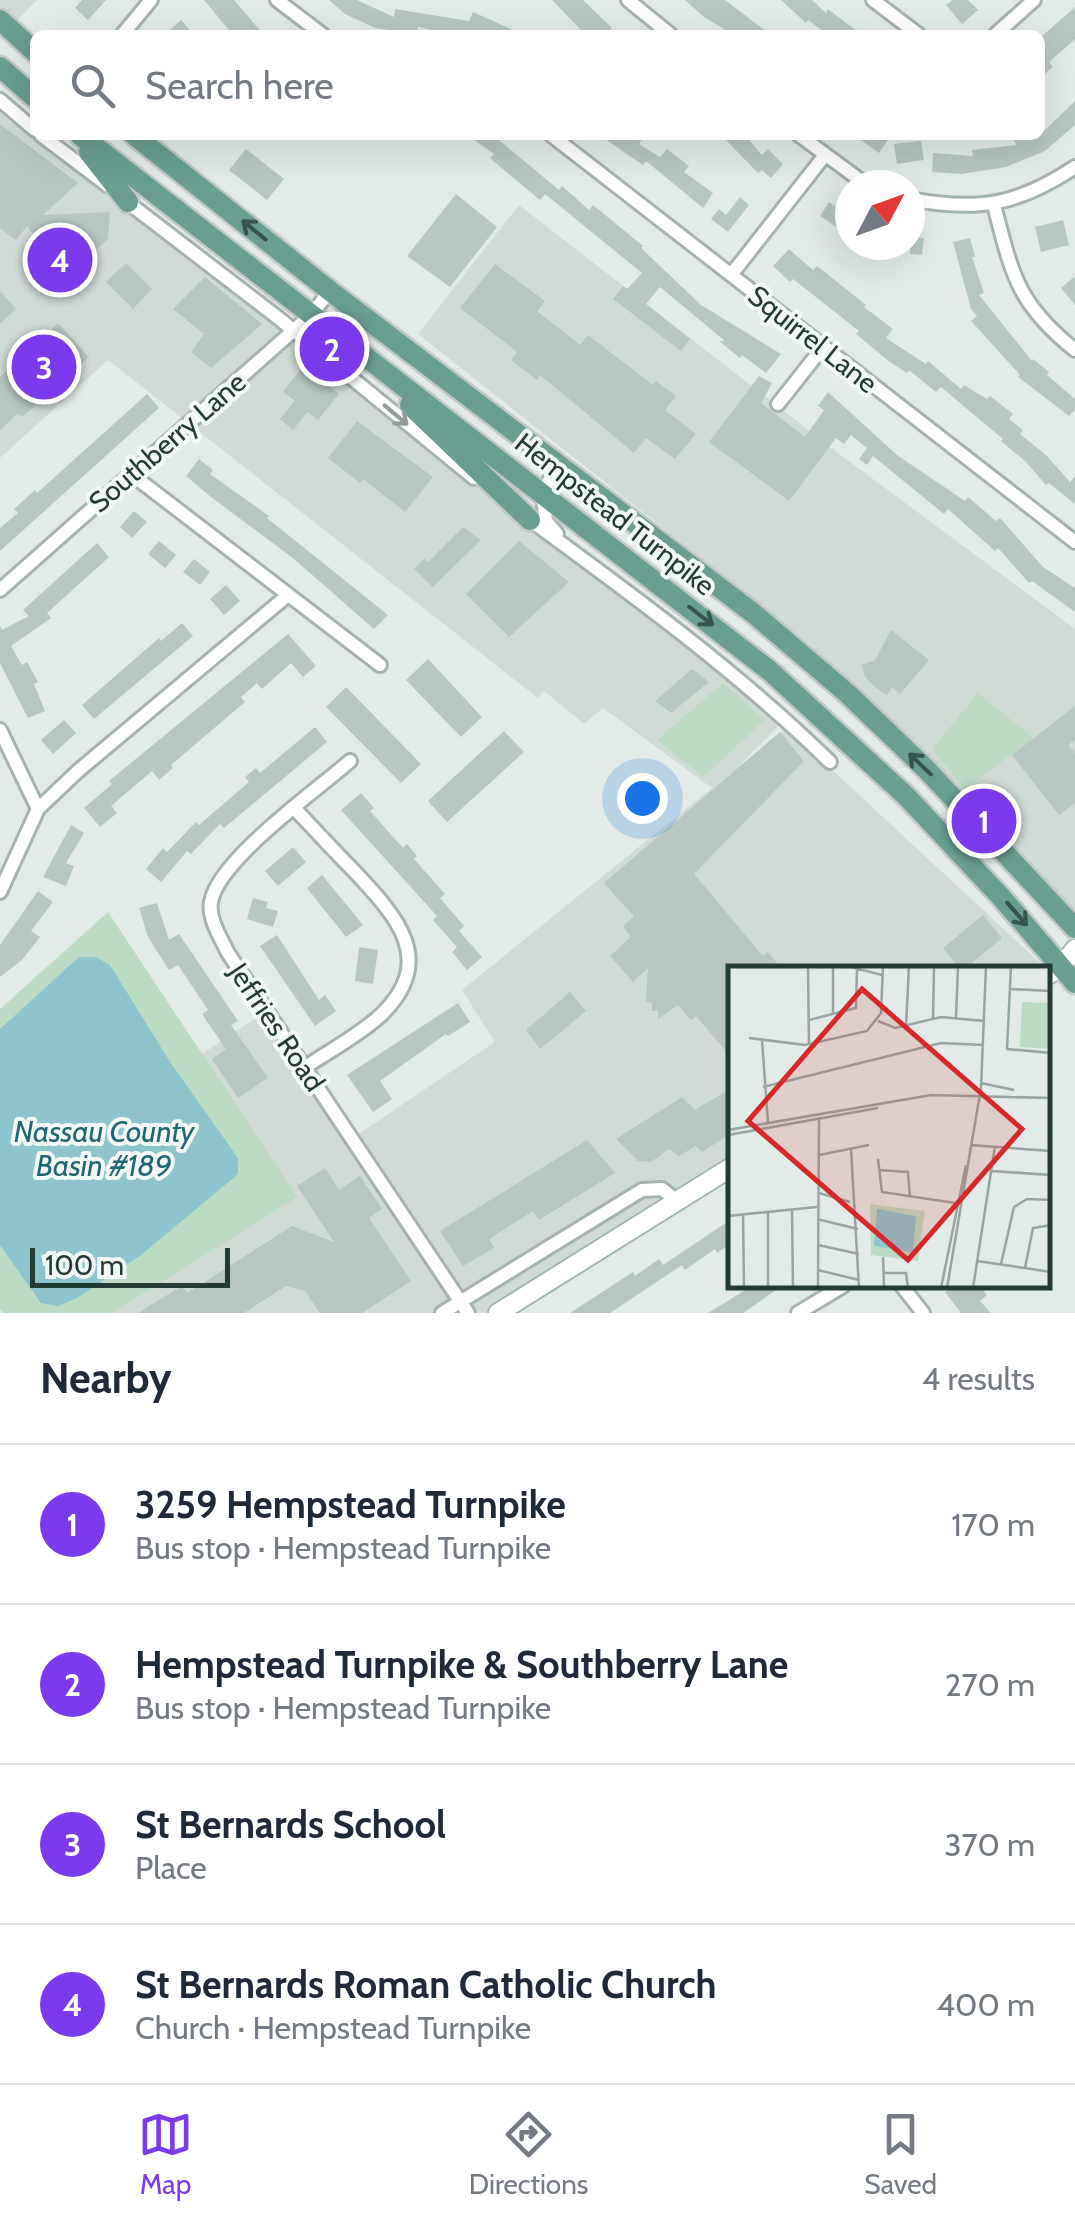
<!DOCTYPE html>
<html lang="en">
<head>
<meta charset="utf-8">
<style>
	:root { --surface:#fff; --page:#f6f6f7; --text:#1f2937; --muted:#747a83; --line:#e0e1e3; --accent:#7c3aed }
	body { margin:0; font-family:Cabin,sans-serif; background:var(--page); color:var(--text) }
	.compass { position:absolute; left:835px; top:170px; width:90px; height:90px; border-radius:50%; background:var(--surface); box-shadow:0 10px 40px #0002; rotate:49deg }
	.scale { position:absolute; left:30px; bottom:25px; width:200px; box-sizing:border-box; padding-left:10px; border:5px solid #233b35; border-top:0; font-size:28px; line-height:35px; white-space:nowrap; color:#233b35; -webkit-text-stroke:8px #f2f8f5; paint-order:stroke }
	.you { position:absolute; left:642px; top:798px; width:35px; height:35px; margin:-25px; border:8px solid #fff; border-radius:50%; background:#1a73e8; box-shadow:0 0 0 15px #1a73e833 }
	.badge { display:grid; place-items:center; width:65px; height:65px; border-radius:50%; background:var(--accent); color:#fff; font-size:32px; font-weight:700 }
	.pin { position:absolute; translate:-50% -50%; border:5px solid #fff; box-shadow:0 2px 10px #0006 }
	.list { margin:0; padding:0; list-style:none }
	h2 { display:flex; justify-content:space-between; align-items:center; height:130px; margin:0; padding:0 40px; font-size:42px }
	h2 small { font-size:32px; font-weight:400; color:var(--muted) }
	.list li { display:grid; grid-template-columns:65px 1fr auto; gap:30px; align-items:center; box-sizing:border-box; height:160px; padding:0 40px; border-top:2px solid var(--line) }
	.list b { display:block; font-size:38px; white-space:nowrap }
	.list p { margin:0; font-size:32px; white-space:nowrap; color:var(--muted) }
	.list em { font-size:32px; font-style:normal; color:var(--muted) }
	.icon { flex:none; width:55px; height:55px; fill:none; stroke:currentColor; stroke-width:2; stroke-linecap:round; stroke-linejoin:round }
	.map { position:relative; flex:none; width:1075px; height:1313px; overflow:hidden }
	.search { position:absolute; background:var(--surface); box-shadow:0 10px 40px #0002; left:30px; right:30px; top:30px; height:110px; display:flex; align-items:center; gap:25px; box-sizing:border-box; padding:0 35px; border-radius:15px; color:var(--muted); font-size:38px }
	.sheet { height:770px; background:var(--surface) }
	nav { display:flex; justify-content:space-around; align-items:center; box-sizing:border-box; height:140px; border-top:2px solid var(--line); background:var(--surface); font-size:28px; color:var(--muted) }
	nav a { display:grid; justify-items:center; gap:5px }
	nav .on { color:var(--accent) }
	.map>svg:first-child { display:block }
</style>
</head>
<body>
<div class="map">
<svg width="1075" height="1313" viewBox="0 0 1075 1313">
	<rect width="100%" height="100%" fill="#e2ebe7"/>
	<!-- built -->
	<path fill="#d0dbd6" d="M0,0h37l-22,22 -15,-15z
		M0,101l781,622 -44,45 50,-40 253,235 -7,5h-303v192l-241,153h-376l183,-116 -94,-143 67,-45 85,128 141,-95 -33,-52 250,-202 -109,-80 -19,16 -40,-33 -6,7 -430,-338 -108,98z
		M519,205l319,248 237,176v284l-264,-268 -393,-311z"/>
	<!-- green -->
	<path fill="#bcdbc4" d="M723,683l42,37 -62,57 -46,-37z
		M978,693l56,45 -70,51 -32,-40z
		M108,912l189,285 -184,116h-110l-3,-4v-300z"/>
	<!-- water -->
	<path fill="#8dc4cd" d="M79,957h17l14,8 60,97 68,96v16l-97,81 -64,43 -19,8 -17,-3 -41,-58v-216z"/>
	<!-- building -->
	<path fill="#b7c6c0" d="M82,0h24l-18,20 -13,-12z
		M204,0h30l30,35h-31z
		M329,0h28l37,17 1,-8 74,12 4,-9 51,23h-71l-35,-8 -1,7 -42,-6 -30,-14z
		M552,0h31l29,28 -7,7h-13l-5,-5 -3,3z
		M685,0h40l46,35h-37l-30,-18z
		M781,0h31l14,13 2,-4 34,26h-34l-20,-15 -2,3z
		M953,0h15l10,10 -16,14 -16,-19z
		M1075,7v32l-26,23 4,5 -13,11v-40z
		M181,20l13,15h-30z
		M1075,101v24l-30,26 -39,16 -45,7 -29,-2 1,-19 40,3 -1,-6 44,-5 -4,-10h11l2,4 15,-4z
		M0,124l78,59 -35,32 67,-3 -2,27 -48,42 -25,-1 2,-41 -10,-13 -11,14 -16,-12z
		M467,135h26l66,55 3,-4 27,24 4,-5 50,41 -2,2 60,57 80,49 -15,19 -24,-18 -2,3 -21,-17h6l-65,-54 -14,17 44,35 -9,12 -68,-52 10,-13 4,3 15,-16 -97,-79 -5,6 -29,-24 -21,-18 4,-4z
		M599,135h46l-6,9 21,13 7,-8 22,17 -5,6 29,21 -10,15 -57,-47 -3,4z
		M721,135h24l17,20 6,-6 15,15 -12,14 -9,-8 -4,3z
		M854,135h27l7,5 -9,13z
		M921,141l3,19 -27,4 -3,-20z
		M246,149l38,30 -17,21 -38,-30z
		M456,194l41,33 -47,60 -43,-31z
		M740,197l9,8 -21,27 -17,-13 8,-10 7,6z
		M829,202l18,12 -9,14 -18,-12z
		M1063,220l6,25 -28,7 -6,-25z
		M910,236l14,2 -2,17 -12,-1z
		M970,238l5,19h-3l12,36 -5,2 53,66 1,-2 16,13 -2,3 28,24v10l-6,7 -51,-39 2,-2 -49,-54 6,-5 -6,-7 -18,-67z
		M789,249l24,21 4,-4 49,39 -2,2 29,22 -7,9 40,26 2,-3 33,28 3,-4 23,14 3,-3 23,18 -4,5 14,11 -3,4 26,21 24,27 5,-6v28l-26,-21 -3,2 -21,-24 -24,-20 2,-2 -62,-52 -5,5 -27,-22 -2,3 -17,-11 -34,-28 3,-3 -66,-52 -3,3 -17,-16z
		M126,263l26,26 -19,20 -27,-27z
		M495,264l50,37 -8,10 43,34 8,-10 65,50 3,-4 20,15 -11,14 31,24 -21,25 -29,-21 -12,15 -94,-78 -3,5 -26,-20 6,-8 -57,-44z
		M1075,276v29l-14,-17z
		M205,277l57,47 -51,44 -20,-16 13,-18 -31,-25z
		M0,291l16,18 -16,15z
		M58,323l31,34 -67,60 -5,-3 -17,16v-53z
		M303,366l36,28 -21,26 -11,-8 -14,18 -13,-11 15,-18 -12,-9z
		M759,376l13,7 -11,20 44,34 19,-27 -6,-4 10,-14 69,63 68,46 3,-4 28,24 4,-3 43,49 32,21v24l-43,-31 -3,2 -31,-35 -3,3 -47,-42 -4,5 -71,-58 -6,9 -8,-6 8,-11 -16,-13 -7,9 -8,-6 -47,63 -80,-59z
		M147,394l12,14 -159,143v-23l18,-15 -4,-4 21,-19 2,3z
		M357,421l76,56 -28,35 -42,-33 -3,4 -32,-25z
		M199,459l14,11 -3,4 59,42 -2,2 121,97 -14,14 -80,-70 -83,-62 -25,-21z
		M134,511l13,11 -15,16 -12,-11z
		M463,527l18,13 -48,47 -19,-18 10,-10 4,3z
		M159,541l17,14 -11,13 -17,-14z
		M519,541l50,41 -60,55 -43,-43z
		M97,543l12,14 -62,56 4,5 -40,28 11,19 5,-3 11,20 -4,2 11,27 -17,7 -28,-55v-37l2,4 27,-14 -6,-6z
		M194,559l16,13 -10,13 -17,-13z
		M226,585l14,16 -16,14 -14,-16z
		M182,623l11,13 -99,83 -12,-14 77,-67 2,3z
		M891,630l38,30 -29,34 -8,-7 -5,8 -11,-7 -11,-11 -3,-12 13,-5z
		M288,634l28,32 -13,11 -12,-14 -29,26 -5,-6 -16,14 4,5 -74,63 2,3 -14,12 -7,-9 -41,35 6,7 -17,14 -16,-19 28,-24 -3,-3z
		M428,659l54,58 -21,20 -55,-57z
		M692,669l17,13 -38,31 -16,-12z
		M346,687l75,77 -20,19 -75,-76z
		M1075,706v34l-7,5 7,8v50l-16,12 -47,-60z
		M64,720l12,13 -23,21 -12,-14z
		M315,727l12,15 -103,86 -4,-4 -29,30 -4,-3 -26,31 -15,-13 17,-21 4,4 29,-30 3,3 50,-43 -4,-5 11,-9 4,5z
		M504,731l20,21 -77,70 -19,-21z
		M780,732l24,29 -110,113 69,82 5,-4 13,16h-51v88l-34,-40 -5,4 -13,-15 -20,14v-8h-6v-8l-6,-1 2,-34 -15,14 -23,-26 21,-19 -8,-11 11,-10 -30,-33z
		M361,793l13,15 -4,3 33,37 4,-4 10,12 -3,3 31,35 -5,4 24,28 -5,5 23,26 -15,13 -15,-18 5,-5 -24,-27 4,-4 -96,-106z
		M71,825l13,8 -18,30 8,3 -8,20 -23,-9z
		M293,847l13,15 -28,24 -13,-15z
		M322,875l41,50 -17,12 -39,-49z
		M38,891l15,11 -22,29 9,6 -18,23 -22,17v-32z
		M253,898l15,4 -2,6 12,3 -5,16 -26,-8z
		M157,903l12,37 10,-6 59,87 -7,4 37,53 -30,20 -26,-39 14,-10 -24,-35 6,-4 -30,-45 -9,5 -21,-33 -9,-29z
		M983,915l19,23 -36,30h-7l-16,-20z
		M277,935l42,65 6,-5 11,16 -21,15 -55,-80z
		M359,947l19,3 -5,34 -18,-3z
		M570,992l16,19 -46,38 -14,-19z
		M458,1003l12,19 -22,14 -2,-2 -66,47 12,18 -19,13 -26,-37z
		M725,1092l5,6v36l-28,18 -6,-6 -17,10 -10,-7 -18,13 -13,-1 -22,-22 66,-42 13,13z
		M587,1140l28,33 -76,47 -6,-9 -44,28 5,9 -31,18 -23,-35z
		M325,1168l14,22 21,-14 22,33 -13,9 42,63 -49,32h-42l-15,-22 -19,-5 -42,27h-106l44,-27 5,7 105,-67 42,16 -37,-56z
		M730,1220v24l-13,9 -2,-4 -30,21 -3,-5 -72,48h-40l63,-41 2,4 24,-17 4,6z
		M752,1286h30l-39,27h-35z
		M953,1286h26l8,9 -7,6 11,12h-30l-16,-21z"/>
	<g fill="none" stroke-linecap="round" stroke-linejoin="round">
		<!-- street casing -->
		<g stroke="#a5b3ae" stroke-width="18">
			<path id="street" d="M277,0l46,35
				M628,0l43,35
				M873,0l46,35
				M122,35l29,-35
				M995,35l39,-35
				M0,100l35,30
				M41,135l66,50
				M551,135l524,407
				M799,135l61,45 12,5
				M122,198l155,119 197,161
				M910,199c68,13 108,6 165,-32
				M994,205c18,69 23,99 81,145
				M731,275l94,-120
				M778,404l45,-57
				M131,474l249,191
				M526,517c105,77 211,154 304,245
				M557,534l-11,-13 -4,-30 19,-27
				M0,590l311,-275 19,-24
				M0,730l38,79
				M350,761c-34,30 -132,99 -139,141 -3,17 10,36 17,51l240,360
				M295,809c20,21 39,42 59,62 42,45 84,89 27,144 -23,21 -52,36 -77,53
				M0,892l38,-83 40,-38 210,-176
				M902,1286l21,27
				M442,1313l200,-123 20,-1 15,12
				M798,1313l45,-27"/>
		</g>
		<!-- secondary casing -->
		<g stroke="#a1b6af" stroke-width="22">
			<path id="secondary" d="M1048,975l13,-9 14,-17
				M498,1313l232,-145"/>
		</g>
		<!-- primary casing -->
		<g stroke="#c1c8c6" stroke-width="25">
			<path id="primary" d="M0,20l35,32
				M0,67l35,31
				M80,135l690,536 136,125 95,101 74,86
				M134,135l196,156 423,322 95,81 78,75 149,159
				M89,152l39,50
				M410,405l120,115"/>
		</g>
		<!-- street -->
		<use href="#street" stroke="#fff" stroke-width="12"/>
		<!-- secondary -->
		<use href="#secondary" stroke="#fff" stroke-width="18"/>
		<!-- primary -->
		<use href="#primary" stroke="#699e90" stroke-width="20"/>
	</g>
	<!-- one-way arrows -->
	<defs><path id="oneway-shaft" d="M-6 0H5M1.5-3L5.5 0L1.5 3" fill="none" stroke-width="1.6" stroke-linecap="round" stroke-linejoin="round" transform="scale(2.5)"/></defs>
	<g stroke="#34544c">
		<use href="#oneway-shaft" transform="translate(254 230) rotate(-141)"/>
		<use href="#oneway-shaft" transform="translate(701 616) rotate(38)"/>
		<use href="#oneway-shaft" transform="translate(920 764) rotate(-136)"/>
		<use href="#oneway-shaft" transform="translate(1017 914) rotate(49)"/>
	</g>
	<use stroke="#919d9a" href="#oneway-shaft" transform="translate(396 415) rotate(40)"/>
	<g text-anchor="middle" stroke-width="8" stroke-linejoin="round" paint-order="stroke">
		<!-- street labels -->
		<g font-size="28" fill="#233b35" stroke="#f2f8f5">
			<text transform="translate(813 339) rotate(38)" y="10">Squirrel Lane</text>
			<text transform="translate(167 442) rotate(-41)" y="10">Southberry Lane</text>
			<text transform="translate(615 514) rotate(38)" y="10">Hempstead Turnpike</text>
			<text transform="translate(277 1027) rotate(56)" y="10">Jeffries Road</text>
		</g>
		<!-- water labels -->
		<g font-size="30" font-style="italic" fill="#216674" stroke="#f2f8f5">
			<text x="104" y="1142">Nassau County<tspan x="104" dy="34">Basin #189</tspan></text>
		</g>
	</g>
	<!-- overview -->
	<g transform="translate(728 966)">
		<rect width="322" height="322" fill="#e2ebe7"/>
		<path d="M294,36l28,1v46l-30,-2zM142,238l55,7 -7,50 -47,-6z" fill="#bcdbc4"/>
		<path d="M149,243l39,7 -3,36 -39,-6z" fill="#8dc4cd"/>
		<path fill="none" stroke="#96a5a0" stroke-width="2.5" d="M80,0l1,79M105,0v49M119,0l35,9M283,0l-4,83 44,4M282,23l41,2M228,52l2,-52M205,53l1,-53M81,54l47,-12 1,-39M150,55l17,7 46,-11 43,4M178,60l3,-60M21,72l56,7 62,-14 14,-18 2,-47M34,74l6,83M253,117l33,7M35,121l178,-44 42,2M0,164l203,-35 120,3M0,169l150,-27M242,179l81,6M123,183l8,139M91,189l50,-10M150,193l4,33 73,11M150,204l30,2 2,25M264,205l59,4M91,227l31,9M64,243l1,79M40,245v77M15,248l1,74M0,250l89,-9M89,253l41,10M90,279l41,9M155,291l1,31M249,295l74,11M273,298l13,-57 13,-8 24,1M297,302l8,-40 18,-3M90,304l41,10M156,307h22l2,15M90,322l1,-171M213,322l25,-123M219,322l34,-200 5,-122M245,322l22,-142"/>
		<path fill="#d62828" fill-opacity="0.15" stroke="#d62828" stroke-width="5" d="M134,23l160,140 -114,131 -160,-139z"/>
		<rect width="322" height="322" fill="none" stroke="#233b35" stroke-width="5"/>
	</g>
</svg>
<svg class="compass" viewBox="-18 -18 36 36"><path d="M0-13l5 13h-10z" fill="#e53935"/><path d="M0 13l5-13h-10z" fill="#747a83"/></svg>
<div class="scale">100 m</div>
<div class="you"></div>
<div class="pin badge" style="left:984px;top:821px">1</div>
<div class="pin badge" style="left:332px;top:349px">2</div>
<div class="pin badge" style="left:44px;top:367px">3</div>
<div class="pin badge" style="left:60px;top:260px">4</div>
<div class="search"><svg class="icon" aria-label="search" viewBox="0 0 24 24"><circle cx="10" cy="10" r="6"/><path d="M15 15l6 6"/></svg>Search here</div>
</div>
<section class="sheet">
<h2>Nearby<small>4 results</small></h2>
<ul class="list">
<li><span class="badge">1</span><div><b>3259 Hempstead Turnpike</b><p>Bus stop · Hempstead Turnpike</p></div><em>170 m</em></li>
<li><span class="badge">2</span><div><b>Hempstead Turnpike &amp; Southberry Lane</b><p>Bus stop · Hempstead Turnpike</p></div><em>270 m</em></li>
<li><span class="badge">3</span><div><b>St Bernards School</b><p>Place</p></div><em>370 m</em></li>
<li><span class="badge">4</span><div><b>St Bernards Roman Catholic Church</b><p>Church · Hempstead Turnpike</p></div><em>400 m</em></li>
</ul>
</section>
<nav>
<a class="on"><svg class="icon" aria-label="map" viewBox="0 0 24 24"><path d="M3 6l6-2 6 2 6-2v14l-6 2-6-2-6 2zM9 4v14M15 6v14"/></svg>Map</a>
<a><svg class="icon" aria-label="directions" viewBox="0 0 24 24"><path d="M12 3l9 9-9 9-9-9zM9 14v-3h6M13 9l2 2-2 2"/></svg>Directions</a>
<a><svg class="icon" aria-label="saved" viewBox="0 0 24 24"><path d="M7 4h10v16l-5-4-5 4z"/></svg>Saved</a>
</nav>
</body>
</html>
